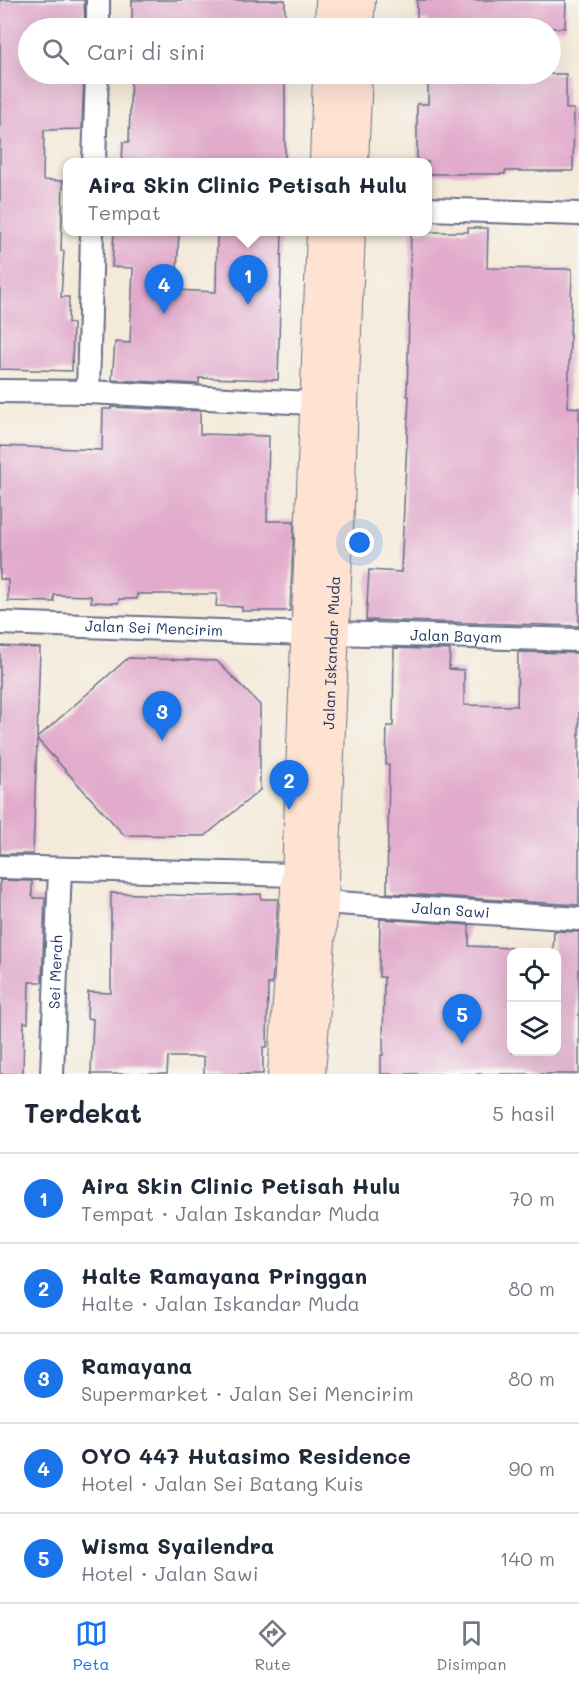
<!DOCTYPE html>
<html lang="id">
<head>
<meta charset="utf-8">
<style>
	:root { --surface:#fff; --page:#f6f6f7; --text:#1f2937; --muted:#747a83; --line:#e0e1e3; --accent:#1a73e8 }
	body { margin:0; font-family:Mali,sans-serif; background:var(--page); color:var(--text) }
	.controls { position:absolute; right:18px; bottom:18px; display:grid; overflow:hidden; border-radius:12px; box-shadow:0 6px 24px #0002 }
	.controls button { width:54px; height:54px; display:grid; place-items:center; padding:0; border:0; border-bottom:2px solid var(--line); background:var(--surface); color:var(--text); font:30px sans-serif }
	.you { position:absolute; left:360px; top:543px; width:21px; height:21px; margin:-15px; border:4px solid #fff; border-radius:50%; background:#1a73e8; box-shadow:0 0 0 9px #1a73e833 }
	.badge { display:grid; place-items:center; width:39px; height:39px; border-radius:50%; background:var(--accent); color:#fff; font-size:20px; font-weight:700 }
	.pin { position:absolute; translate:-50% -50px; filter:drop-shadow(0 2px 3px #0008) }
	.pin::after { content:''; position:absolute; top:32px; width:21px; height:18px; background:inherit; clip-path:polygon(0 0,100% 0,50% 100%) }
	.popup { position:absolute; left:63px; top:158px; width:369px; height:78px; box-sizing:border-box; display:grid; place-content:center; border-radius:12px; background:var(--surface); filter:drop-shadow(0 2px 4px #0005); font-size:20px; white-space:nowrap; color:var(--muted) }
	.popup b { font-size:22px; color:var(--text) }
	.popup::after { content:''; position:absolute; left:50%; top:100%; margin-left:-12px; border:12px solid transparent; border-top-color:var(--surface) }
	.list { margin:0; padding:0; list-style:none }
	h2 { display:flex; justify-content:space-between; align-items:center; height:78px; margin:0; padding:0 24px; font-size:26px }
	h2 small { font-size:20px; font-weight:400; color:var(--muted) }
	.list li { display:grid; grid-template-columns:39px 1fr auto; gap:18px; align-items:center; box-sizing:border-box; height:90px; padding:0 24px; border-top:2px solid var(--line) }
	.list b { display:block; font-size:22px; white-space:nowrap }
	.list p { margin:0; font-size:20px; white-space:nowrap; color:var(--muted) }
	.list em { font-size:20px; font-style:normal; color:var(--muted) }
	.icon { flex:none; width:33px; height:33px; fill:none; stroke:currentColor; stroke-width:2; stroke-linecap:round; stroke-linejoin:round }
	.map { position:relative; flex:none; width:579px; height:1074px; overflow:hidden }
	.search { position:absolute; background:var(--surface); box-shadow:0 6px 24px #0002; left:18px; right:18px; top:18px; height:66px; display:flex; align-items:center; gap:15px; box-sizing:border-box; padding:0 21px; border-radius:33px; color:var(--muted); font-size:22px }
	.sheet { height:528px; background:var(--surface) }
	nav { display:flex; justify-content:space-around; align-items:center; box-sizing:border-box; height:84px; border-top:2px solid var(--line); background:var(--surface); font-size:16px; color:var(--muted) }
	nav a { display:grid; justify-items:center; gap:3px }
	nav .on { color:var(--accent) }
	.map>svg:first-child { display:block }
</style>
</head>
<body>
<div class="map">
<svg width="579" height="1074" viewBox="0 0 579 1074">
	<rect width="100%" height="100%" fill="#f6f6f2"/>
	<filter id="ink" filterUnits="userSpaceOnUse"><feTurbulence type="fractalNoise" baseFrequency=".0167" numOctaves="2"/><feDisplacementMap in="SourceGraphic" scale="12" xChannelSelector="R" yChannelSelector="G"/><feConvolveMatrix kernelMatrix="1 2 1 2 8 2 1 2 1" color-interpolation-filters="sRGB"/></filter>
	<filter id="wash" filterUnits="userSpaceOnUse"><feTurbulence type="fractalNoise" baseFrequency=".008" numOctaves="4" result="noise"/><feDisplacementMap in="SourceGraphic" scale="24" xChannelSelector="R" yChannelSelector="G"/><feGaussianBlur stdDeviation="1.35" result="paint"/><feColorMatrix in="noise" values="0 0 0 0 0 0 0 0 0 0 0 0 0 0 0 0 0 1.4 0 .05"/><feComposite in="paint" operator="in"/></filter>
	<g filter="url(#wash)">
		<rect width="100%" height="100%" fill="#f4ead9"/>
		<g id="blocks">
			<!-- building -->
			<path fill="#e2abcc" d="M0,0h84l1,28h-57v46h56l-2,55 -38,1 -1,50 20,1 -2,70h3l-3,46h8l-1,26 5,1 -1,47 -72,-2z
				M132,0h153v28h-153z
				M417,0h149l-1,28h-136v-7h-12z
				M131,74h154v88h-163l1,-20h6z
				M428,74h138v35h8l-1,62h-68v3h-77v-12h-11v-58h11z
				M468,228h20l-1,40 85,1 -4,138 11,1v218l-213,-6 3,-50 32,2 8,-176h-2l4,-164h57z
				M114,231h65l-3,59 40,2 1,-61h65l-4,149 -79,-2v6l-87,-4 3,-38 15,1 3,-75 -21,-1z
				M111,407l89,4v23l69,2 -2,85h27l-4,90h-48v-4l-26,-1 1,-12h-80v5h-18l-1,4 -27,-1v-6l-37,-1v7l-46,-1v-21l-8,-1v-133l102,4 1,-41h8z
				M0,646l40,2 -3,90 91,-80 89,3 43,44v85l-55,46 -81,-1 -87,-96 -4,115h-33z
				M394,648l56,2 -1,19 15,1v35l53,1 1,-54 61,1v252l-192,-12 2,-128h-3l1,-39h6z
				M0,880l32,1v15l2,2h11l-3,84h-13l-1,41 -4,-1 -1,52h-23z
				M111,893l91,3 59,-2v5h17l-6,85h-4l-1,63h-4v27h-59v-17h-36l-1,17h-76l2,-55 -6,-1 1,-26 23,1z
				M380,919l89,6v21l43,2v104h44v-100h-3l1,-21 25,1v142h-198v-19h2l1,-78h-5z"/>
		</g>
	</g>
	<g filter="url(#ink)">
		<use href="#blocks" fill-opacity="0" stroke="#677089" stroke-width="1.5"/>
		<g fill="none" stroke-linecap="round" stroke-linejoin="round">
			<!-- street casing -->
			<g stroke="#677089" stroke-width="26">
				<g id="street">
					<path d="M98,28v-28"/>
					<path d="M94,162l3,-88"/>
					<path d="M428,209l151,5"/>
					<path d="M0,391l88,1 243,12"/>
					<path d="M88,392l4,-160"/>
					<path id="s1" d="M0,623l307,11"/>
					<path id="s2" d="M333,633l246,7"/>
					<path d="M0,867l298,8"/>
					<path id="s3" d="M322,902l257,17"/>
					<path id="s4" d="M52,1074l8,-205"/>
				</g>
			</g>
			<!-- secondary casing -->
			<g stroke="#677089" stroke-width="34">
				<g id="secondary">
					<path d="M331,28l1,-28"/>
					<path d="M357,28l2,-28"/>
					<path d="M326,162l3,-88"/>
					<path d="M352,162l4,-88"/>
					<path d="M284,1074l14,-199 25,-643"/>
					<path id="s5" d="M309,1074l13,-172 27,-670"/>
				</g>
			</g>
			<!-- street -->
			<use href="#street" stroke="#fff" stroke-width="22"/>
			<!-- secondary -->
			<use href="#secondary" stroke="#fee3d2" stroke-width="32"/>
		</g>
	</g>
	<g text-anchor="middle" stroke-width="6" stroke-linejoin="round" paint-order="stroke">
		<!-- street labels -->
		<g font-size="15" fill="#1b2f5e" stroke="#f6f6f2">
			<text dy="5" stroke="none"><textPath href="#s1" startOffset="154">Jalan Sei Mencirim</textPath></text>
			<text dy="5" stroke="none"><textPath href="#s2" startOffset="123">Jalan Bayam</textPath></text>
			<text dy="5" stroke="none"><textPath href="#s5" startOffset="422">Jalan Iskandar Muda</textPath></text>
			<text dy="5" stroke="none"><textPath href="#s3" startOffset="129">Jalan Sawi</textPath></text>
			<text dy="5" stroke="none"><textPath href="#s4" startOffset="102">Sei Merah</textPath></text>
		</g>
	</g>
</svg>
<div class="controls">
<button><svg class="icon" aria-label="locate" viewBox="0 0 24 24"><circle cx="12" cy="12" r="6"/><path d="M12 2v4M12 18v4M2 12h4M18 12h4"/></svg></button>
<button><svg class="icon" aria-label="layers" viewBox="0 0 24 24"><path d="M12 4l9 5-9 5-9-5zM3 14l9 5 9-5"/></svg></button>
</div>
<div class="you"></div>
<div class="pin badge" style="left:248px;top:305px">1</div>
<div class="popup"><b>Aira Skin Clinic Petisah Hulu</b>Tempat</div>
<div class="pin badge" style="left:289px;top:810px">2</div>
<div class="pin badge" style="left:162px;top:741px">3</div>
<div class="pin badge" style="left:164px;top:314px">4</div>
<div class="pin badge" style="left:462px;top:1044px">5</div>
<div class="search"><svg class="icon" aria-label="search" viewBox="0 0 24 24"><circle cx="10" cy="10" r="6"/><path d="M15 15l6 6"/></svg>Cari di sini</div>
</div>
<section class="sheet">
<h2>Terdekat<small>5 hasil</small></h2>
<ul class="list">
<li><span class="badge">1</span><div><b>Aira Skin Clinic Petisah Hulu</b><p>Tempat · Jalan Iskandar Muda</p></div><em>70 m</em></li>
<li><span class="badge">2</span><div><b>Halte Ramayana Pringgan</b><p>Halte · Jalan Iskandar Muda</p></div><em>80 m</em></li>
<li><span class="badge">3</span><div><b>Ramayana</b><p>Supermarket · Jalan Sei Mencirim</p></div><em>80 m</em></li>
<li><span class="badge">4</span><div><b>OYO 447 Hutasimo Residence</b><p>Hotel · Jalan Sei Batang Kuis</p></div><em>90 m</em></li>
<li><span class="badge">5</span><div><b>Wisma Syailendra</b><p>Hotel · Jalan Sawi</p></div><em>140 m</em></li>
</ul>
</section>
<nav>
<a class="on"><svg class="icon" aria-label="map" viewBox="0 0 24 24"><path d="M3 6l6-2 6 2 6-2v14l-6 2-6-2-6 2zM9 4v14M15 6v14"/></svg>Peta</a>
<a><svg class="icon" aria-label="directions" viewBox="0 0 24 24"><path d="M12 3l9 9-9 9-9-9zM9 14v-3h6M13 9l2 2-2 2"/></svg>Rute</a>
<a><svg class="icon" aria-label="saved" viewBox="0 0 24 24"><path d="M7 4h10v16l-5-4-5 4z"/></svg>Disimpan</a>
</nav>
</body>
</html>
